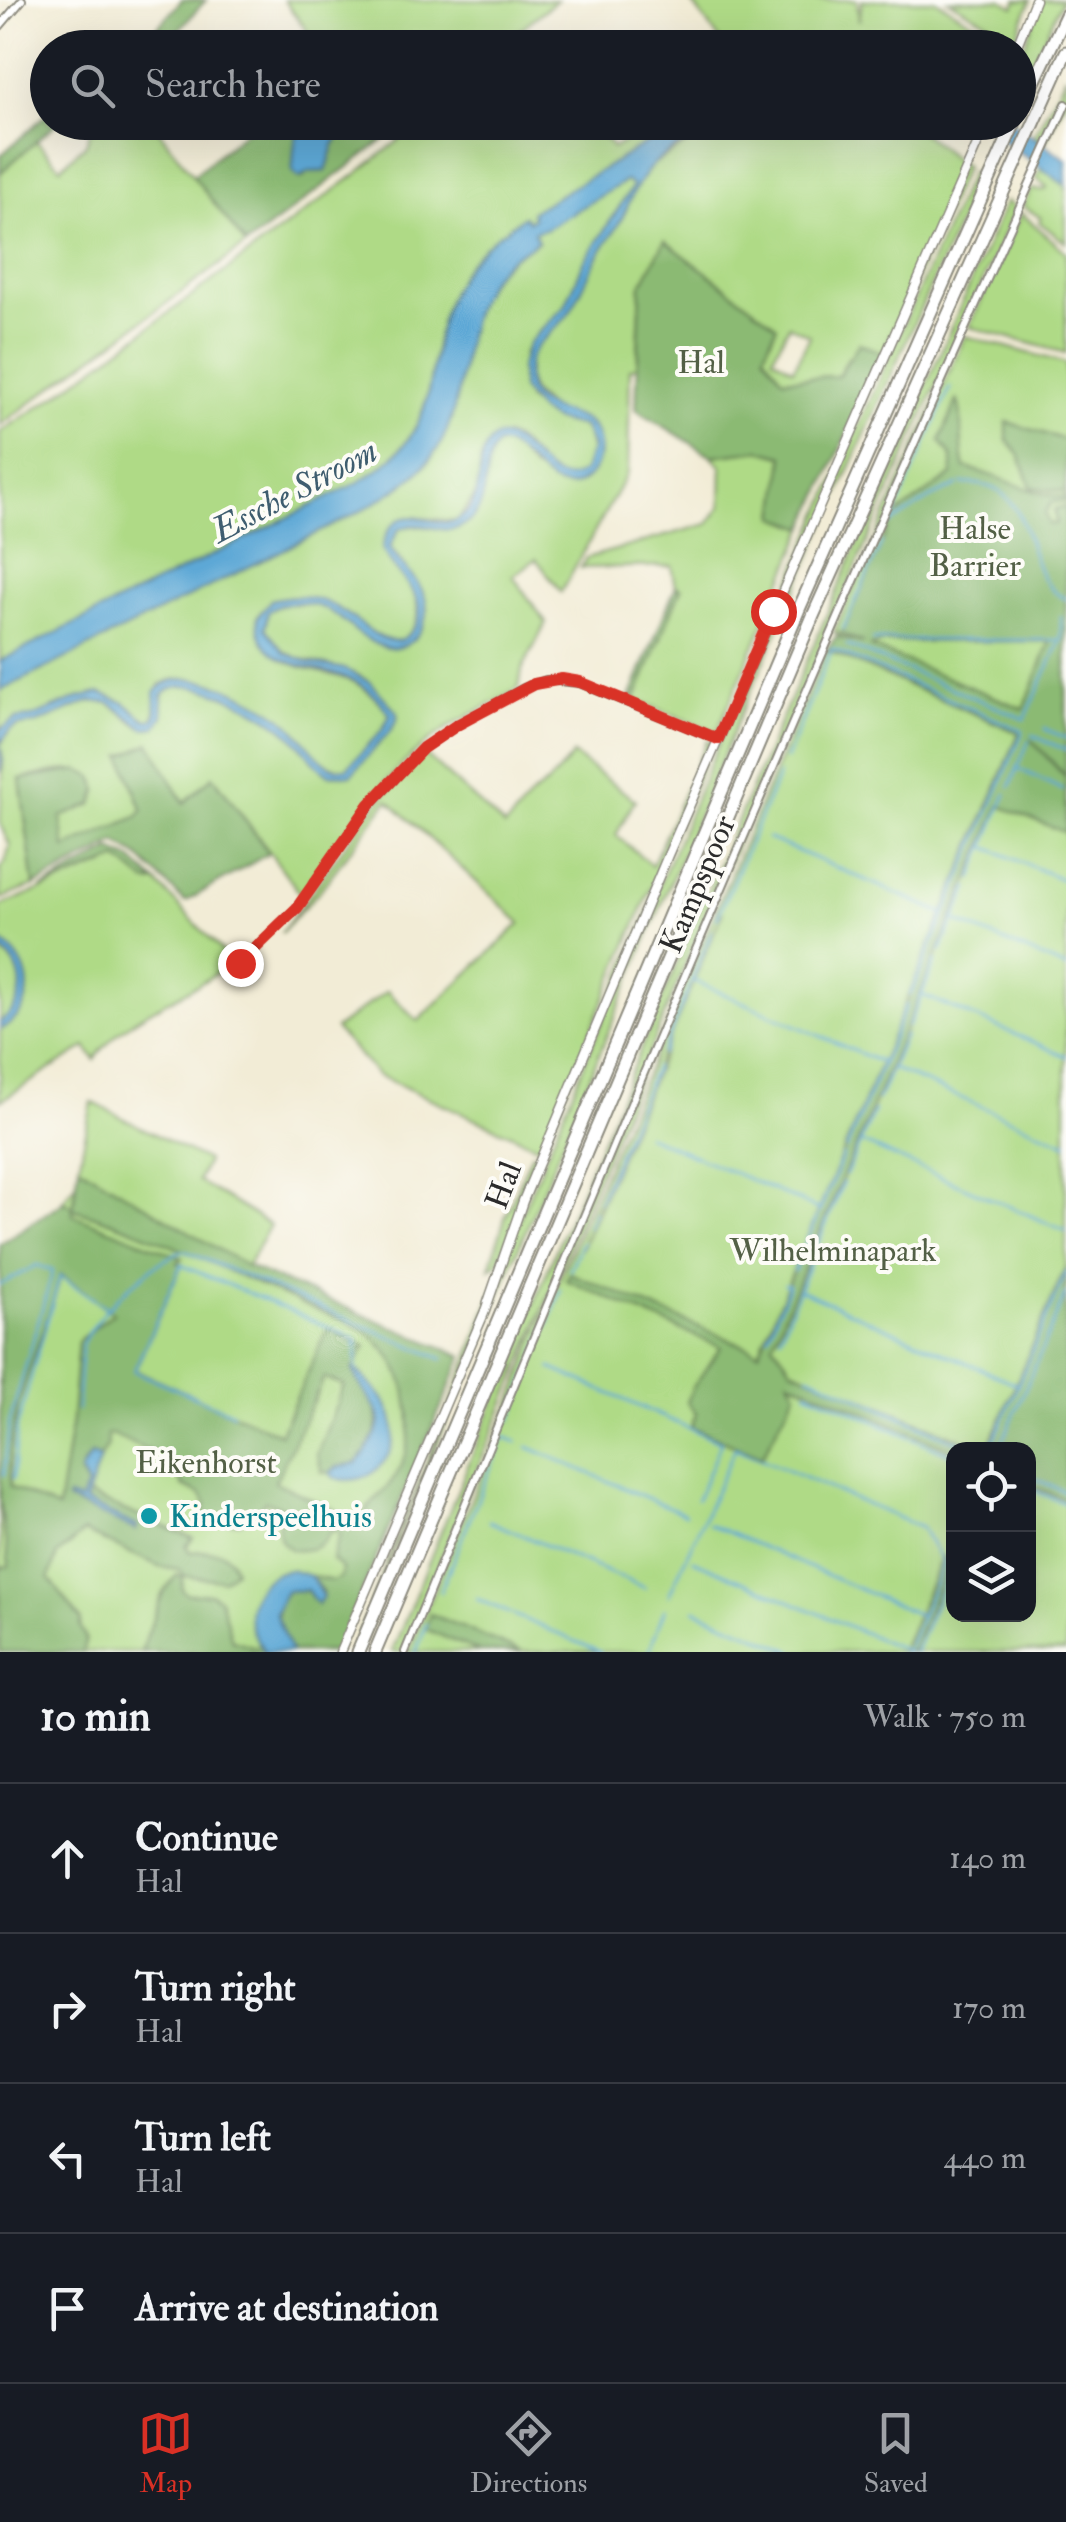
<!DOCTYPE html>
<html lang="en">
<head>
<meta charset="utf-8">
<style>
	:root { --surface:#171b24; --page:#242831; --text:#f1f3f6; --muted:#9ea1a6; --line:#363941; --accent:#d93025 }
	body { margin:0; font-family:"IM FELL Double Pica",serif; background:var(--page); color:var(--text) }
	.controls { position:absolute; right:30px; bottom:30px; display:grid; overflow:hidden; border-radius:20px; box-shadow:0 10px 40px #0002 }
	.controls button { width:90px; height:90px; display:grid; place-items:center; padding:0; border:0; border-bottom:2px solid var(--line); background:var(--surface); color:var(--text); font:50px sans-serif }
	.stop { position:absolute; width:30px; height:30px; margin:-22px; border:8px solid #d93025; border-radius:50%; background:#fff }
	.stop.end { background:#d93025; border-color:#fff; box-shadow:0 2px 10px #0008 }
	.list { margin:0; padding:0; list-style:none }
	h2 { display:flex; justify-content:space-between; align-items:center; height:130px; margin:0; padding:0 40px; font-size:42px }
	h2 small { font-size:32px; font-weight:400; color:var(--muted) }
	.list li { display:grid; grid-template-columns:65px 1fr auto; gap:30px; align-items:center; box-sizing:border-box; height:150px; padding:0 40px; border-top:2px solid var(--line) }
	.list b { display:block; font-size:38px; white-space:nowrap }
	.list p { margin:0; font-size:32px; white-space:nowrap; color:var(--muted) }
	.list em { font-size:32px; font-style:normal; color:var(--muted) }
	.icon { flex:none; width:55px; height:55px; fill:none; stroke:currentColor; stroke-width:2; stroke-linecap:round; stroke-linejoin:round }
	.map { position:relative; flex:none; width:1066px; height:1652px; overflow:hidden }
	.search { position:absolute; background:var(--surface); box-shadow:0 10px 40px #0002; left:30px; right:30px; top:30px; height:110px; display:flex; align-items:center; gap:25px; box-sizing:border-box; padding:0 35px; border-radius:55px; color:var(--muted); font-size:38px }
	.sheet { height:730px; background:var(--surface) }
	nav { display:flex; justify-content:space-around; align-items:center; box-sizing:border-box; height:140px; border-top:2px solid var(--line); background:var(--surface); font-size:28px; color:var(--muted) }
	nav a { display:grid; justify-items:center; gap:5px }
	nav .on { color:var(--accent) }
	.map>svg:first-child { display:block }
</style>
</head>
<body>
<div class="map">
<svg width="1066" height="1652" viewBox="0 0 1066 1652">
	<rect width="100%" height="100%" fill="#fdfcf7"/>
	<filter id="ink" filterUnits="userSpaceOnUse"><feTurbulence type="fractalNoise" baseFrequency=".01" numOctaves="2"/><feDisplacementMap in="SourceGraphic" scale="20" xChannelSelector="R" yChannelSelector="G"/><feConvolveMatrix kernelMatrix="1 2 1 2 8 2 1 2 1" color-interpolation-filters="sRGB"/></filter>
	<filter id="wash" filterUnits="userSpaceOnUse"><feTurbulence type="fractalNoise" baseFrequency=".0048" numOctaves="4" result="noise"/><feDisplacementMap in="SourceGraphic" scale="40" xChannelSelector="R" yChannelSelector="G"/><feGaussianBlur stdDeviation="2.25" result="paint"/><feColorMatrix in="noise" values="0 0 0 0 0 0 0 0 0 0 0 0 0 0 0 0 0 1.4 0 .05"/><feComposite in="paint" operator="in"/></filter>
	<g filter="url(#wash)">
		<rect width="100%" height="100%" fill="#f2ecd6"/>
		<!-- green -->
		<path fill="#afda86" stroke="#6d8258" stroke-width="2.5" fill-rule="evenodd" d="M284,0h273l-59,47h-179z
			M690,0h167l2,21 3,-21h74l77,46 -106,1 -49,-14 -27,4 -23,10h-83z
			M948,0h54l12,7 3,-7h14l-14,35 -3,2z
			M1041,0h21l-43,92v-32z
			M1066,75v23l-21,45 -11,-7z
			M915,122l5,9 45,36 -82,186 -35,5 -10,18 -55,3 -118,-138 -24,44 -4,82 -7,2 -2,103 -67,120 -25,-33 -23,17 33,47 -24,47 -3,18c-31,20 -65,32 -94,56 -50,41 -85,99 -123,152l-88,-119 -29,26 -13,-20 -50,-27 21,55 -6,6 -73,32 -4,-32 36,-35c-17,-22 -52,-7 -76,-3l14,107 -34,13v-30l5,-6 5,-18 -10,-21 3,-63 -3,-16 10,-15 8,-4 17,-2 55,-23 19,2 28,21 13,4 13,-12 -1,-21c21,-27 101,16 122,34 16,13 27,33 44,45l23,1 47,-59c-11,-14 -22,-31 -38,-40 -33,-18 -77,-7 -95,-48l3,-17 16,-7h33l29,16 27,22 32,4 22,-36 -17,-36 -20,-27 8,-17c22,-12 48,8 68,-8 24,-18 10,-60 32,-78h13l22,25 38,16 26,-24 -13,-42 -28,-6 -23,-19 -6,-14 3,-24 11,-16 22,-20 71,-130 18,-25 70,-42zM789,325l21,11 -17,33 -20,-12z
			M93,123h60l93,122 -246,180v-252l36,-32 25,26 25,-23z
			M421,123h173l19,25 42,-25h25l-149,89 2,6 -6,4 -4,-5c-25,18 -51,36 -66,65 -43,81 -1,144 -100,201l-357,178v-229l59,-38 295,-218z
			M1042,166l24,20v57l-27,-21 2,-4 -18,-12 8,-17 14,1 2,-3 -11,-9z
			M971,172l7,7 -243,548 -384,925 116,-290 56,-152 192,-458z
			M626,181l7,5 -49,76 -19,44 -29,29 -13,19 4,45 26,21 28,6c13,13 16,50 -11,52 -32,2 -37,-37 -65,-42l-24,23 -3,33 -21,29 -50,-4 -25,31c20,26 57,63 20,92 -36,9 -59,-60 -131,-40l-14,17 24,42c46,23 73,6 109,56l-8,15 -35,38c-27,4 -41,-30 -59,-45 -24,-21 -98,-59 -128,-38 -4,11 -4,30 -7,35h-7l-23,-18 -24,-9 -21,5 -45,19 -17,2 -16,11v-39l361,-180c28,-18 60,-34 77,-63 33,-57 15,-140 68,-185 9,-8 21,-15 32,-21l-4,-10z
			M1006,201l9,7 -164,370 -163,379 -286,695h-10l168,-412 171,-404z
			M1021,213l45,39v101l-97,-26z
			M965,336l101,27v1289h-658l104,-251 20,-57 294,-694 7,2 6,-18 -5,-2zM723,911l-142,338h-1l25,-65zM954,1450h74v164h-74z
			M760,450l25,7 -9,59 29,12 -88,204 -82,-32 46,-111 -5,-3 -4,-20 -91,2 5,-10 122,-34 13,-18 1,-39 -10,-11z
			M707,740l5,2 -170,406 -165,-73 -42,-46 52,-38 31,30 103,-98 -133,-123 -67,89 -40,44c48,-60 86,-127 142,-180l82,74 26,-31 17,-13 25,-28 62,45 -19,35 36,31z
			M119,859l31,24 6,-1 76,80c-42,35 -109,50 -137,98l-9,-13 -86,54v-71c37,-19 34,-68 0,-89v-35z
			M0,950c27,19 28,53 0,72z
			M92,1102l115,59 -9,20 72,44 -23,42 -168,-101z
			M532,1153l6,3 -40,107 -8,5 15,-50z
			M81,1177l179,101 199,86 -127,288h-332v-153l19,66 -19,-79 52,-271z"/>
		<!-- forest -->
		<path fill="#8bba73" stroke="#5b724f" stroke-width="2.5" fill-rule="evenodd" d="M182,0h24l-43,47h-23z
			M47,114l1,8 9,1 -57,50v-17z
			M255,123h52l-7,4 -5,29 7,22 6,-6 18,-1 8,-26 14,-22h25l12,16 -139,106 -53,-69z
			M665,241l112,85 -13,28 19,25 55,-3 21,-33 24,10 -78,175 -29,-11 8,-61 -24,-6 -48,6 -76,-47 5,-124z
			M957,400c7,12 2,48 8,68 36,7 63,26 101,29v4l-15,2 -6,11 4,10h7l-2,-15 12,-3v270l-36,-37 36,39v55l-66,-27 -227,537 19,26 192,80 -31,2 -164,-71 7,12 -34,65 -71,-30 5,-13 -9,-12 6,-15 28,-40 -155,-67 4,-7 189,79 260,-619 -193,-83 10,-13 28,6 -23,-9 52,-117 59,-42v-18l-12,-16zM1050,641l-26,68 -153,-62 12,-5z
			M1007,422l59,18v52l-35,-5 -11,-31 -13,-16z
			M676,586l5,2 -46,112 -5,-2z
			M150,743l34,60 29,-27 56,77 -84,49 -47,-46 -22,-13 -82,43 -14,-107 59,-9 14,7 5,13 -5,14 -32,13 4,31 72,-31 6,-6 -21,-55z
			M111,850l20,9 25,23h-10l-28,-23 -77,30z
			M79,1166l169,101 215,89 -127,296h-45c-12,-21 -24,-45 -2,-62l33,2 -11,-16 22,5 8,-4 1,-9 -10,-8 8,-26 -8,-4c-11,18 -19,21 -40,20 -18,-11 -16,-24 -9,-42l-18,-7c-19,26 -33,27 -62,12l3,-10 -4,-8 -19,-9 -9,-24 -63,-28 -4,1 1,11 -8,11 -10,-2 -7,10 -3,10 7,11 -6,16 -14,-2 69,29v-3l-51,-24 2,-7 106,43 -7,8 4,6c19,0 38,-7 45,18l-12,10 -38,-4 -6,-7 -20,-3 -75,-34 -27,23 -8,23 32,42 -1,7 6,12 -4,13h-82v-84l9,-2 -9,-67v-255l65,-43 8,6zM73,1209c77,23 153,62 227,94 24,11 56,19 76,37 30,27 40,76 30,114 -7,27 -33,45 -49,67l-82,-39 49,-104 20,7 -27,69 5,18 8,1 7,-6 20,-4c33,-42 23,-52 -4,-93l13,-24 -38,-18 -48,106 -145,-64 47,-106 -4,-1 5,-5 -110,-43zM61,1275l52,38 -35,28 -6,79 -14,89 -47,-22c-8,-72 32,-144 50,-212z
			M1066,1266v234l-37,-15 -1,-35 -40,-1z
			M942,1557l7,6 -38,89h-10z
			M177,1575l6,2 -1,13 5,4 23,-1 10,6 12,41 24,7 4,-3 5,8h-124l22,-60z
			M430,1614l92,38h-42l-55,-23z"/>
		<!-- water -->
		<path fill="#5da8d6" stroke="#446a80" stroke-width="2.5" d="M858,33l49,14h-99l23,-10z
			M307,123h41l-14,22 -8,26 -18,1 -9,6 -7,-7c3,-17 -1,-37 15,-48z
			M680,123h42c-20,11 -57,28 -71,44 -10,11 -19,27 -23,38 -7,19 -21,36 -31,53 -10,18 -17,38 -28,55 -15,22 -41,30 -42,61 0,42 41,33 60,48 17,13 15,41 1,55 -37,35 -61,-35 -90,-33 -20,16 -2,67 -38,83 -19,9 -39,-10 -62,3l-8,17c9,19 28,30 35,51 7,24 -13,57 -41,49 -33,-9 -45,-45 -87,-44 -12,0 -20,1 -29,9l-3,16 20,25 23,9 37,7 26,14 26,29v8l-6,10 -40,45 -23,-1c-17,-12 -28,-32 -44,-45 -21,-18 -101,-61 -122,-34l1,21 -7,11 -12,1 -34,-25 -20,-2 -55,23 -17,2 -8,4 -10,14 3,17 -3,11v-42l16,-11 17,-2 45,-19 21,-5 24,9 23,18h7l3,-5 -1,-22c24,-36 108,8 133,30 14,12 23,29 38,40 7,6 13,6 21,5l35,-38 8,-15c-10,-14 -19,-25 -34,-33 -36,-19 -97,-9 -99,-64l14,-18c72,-20 94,49 131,40 44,-34 -8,-62 -20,-92 14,-57 53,-14 77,-29 32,-20 10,-64 37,-82 35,-5 50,62 88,34l8,-24 -7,-17 -4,-4 -28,-6 -15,-10 -16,-20 -2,-22 9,-25 36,-37 19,-44 49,-76 -7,-5 -81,48 -11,3 4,9c-10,7 -22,13 -32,21 -54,48 -33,129 -68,186 -18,29 -48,46 -77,63l-361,180v-30l357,-178c100,-57 57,-121 100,-202 15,-28 41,-46 67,-65l4,5 5,-3 -2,-6z
			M979,123h34l53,36v27z
			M0,941c35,22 39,69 0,89v-8c28,-19 27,-53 0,-73z
			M353,1370l6,2c12,14 28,27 33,45 11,37 -22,72 -58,61l-4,-5 7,-6 20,-4c43,-55 15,-46 -4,-93z
			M90,1455l10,4 -15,43 52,24 -1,4 -69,-30 1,-3 13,4 6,-15 -7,-14z
			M290,1570l21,6 12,21 -6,7 -10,-14 -21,1 -11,22 16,39h-26c-5,-7 -10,-14 -13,-21 -10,-28 9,-59 38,-61z"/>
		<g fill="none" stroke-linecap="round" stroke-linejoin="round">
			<!-- stream -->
			<path stroke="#5da8d6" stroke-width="2.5" d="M950,388l-60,136 39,-25 29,-14
				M962,484c82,-6 53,94 104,115
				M843,629l39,-87
				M873,640h188
				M847,645l178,74 36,-79v-23
				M1045,729l21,9
				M1032,735l34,15
				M786,759l46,-110 191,82 -113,264
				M1019,769l44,21
				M1010,787l19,-47
				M767,838l178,76
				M986,847l80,34
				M972,879l34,-85
				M717,918l62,-144
				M954,920l112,48
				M940,952l29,-65
				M692,980l190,83
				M922,995l144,61
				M908,1027l28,-67
				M662,1054l50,-123
				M891,1068l175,75
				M878,1100l27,-65
				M646,1135l174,75
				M860,1142l206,89
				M846,1149l60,-144
				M846,1175l28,-64
				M599,1201l56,-134
				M588,1227l6,-15
				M816,1249l27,-67
				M570,1270l12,-28
				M794,1271l49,-116
				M0,1285l37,-20 16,6 -44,153 -5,51
				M800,1290l218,95
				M768,1336l21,-51 -4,-1
				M780,1336l32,-78
				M551,1368l170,74 -24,57
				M809,1375l166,75
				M806,1391l148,65
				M77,1410l5,-66c15,-31 70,-84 103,-93l258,108
				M233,1413l-99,-42 47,-106 176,74 -1,32
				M511,1420l50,-130
				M528,1447l157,67
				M990,1450l76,-178
				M999,1450l67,-157
				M1028,1476l38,16
				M13,1479l4,-52 43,-151 47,32
				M1028,1488l38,16
				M489,1521l156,67
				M709,1524l210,91
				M693,1560l214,91
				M440,1592l63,-155 15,5
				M669,1595l66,-147 187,80 21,36 -37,88
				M477,1599l123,53
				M695,1610l99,42
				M416,1652l10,-28
				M649,1652l16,-44
				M915,1652l39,-92"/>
		</g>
	</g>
	<g filter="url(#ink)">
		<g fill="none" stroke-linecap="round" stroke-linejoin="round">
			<!-- minor casing -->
			<g stroke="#8e8c80" stroke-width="10">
				<path id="minor" d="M0,26l22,-26
					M240,963l57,-55 73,-103 53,-57 34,-23 67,-37 22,-8 34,3 137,56
					M405,1652c211,-520 429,-1037 661,-1548"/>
			</g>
			<!-- tertiary casing -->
			<g stroke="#8e8c80" stroke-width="11">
				<path id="tertiary" d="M1016,48l19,-48
					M340,1652l145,-341 38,-110 145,-346 319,-733"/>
			</g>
			<!-- motorway casing -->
			<g stroke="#8e8c80" stroke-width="15">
				<path id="motorway" d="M1018,116l48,-101
					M358,1652l441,-1043 216,-487
					M375,1652l438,-1036 253,-564"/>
			</g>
			<!-- minor -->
			<use href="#minor" stroke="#fff" stroke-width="6"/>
			<!-- tertiary -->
			<use href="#tertiary" stroke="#fff" stroke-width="8"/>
			<!-- motorway -->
			<use href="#motorway" stroke="#fff" stroke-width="11"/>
		</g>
	</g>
	<g fill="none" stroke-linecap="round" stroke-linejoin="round" filter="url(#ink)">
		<!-- route -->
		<path stroke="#d93025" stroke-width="12" d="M240,963l57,-55 73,-104 53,-56 34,-23 77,-41 28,-5 18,3 138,57 55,-128"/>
	</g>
	<!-- markers -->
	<circle fill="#0f9aa8" stroke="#fdfcf7" stroke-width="4" cx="149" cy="1516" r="10"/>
	<g text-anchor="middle" stroke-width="8" stroke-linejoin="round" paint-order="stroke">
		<!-- park labels -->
		<g font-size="32" fill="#536046" stroke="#fdfcf7">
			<text x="701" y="373">Hal</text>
			<text x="975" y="539">Halse<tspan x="975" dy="37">Barrier</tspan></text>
			<text x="833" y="1261">Wilhelminapark</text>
			<text x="206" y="1473">Eikenhorst</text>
		</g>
		<!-- street labels -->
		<g font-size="32" fill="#2b2b2b" stroke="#fdfcf7">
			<text transform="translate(697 884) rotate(-67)" y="11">Kampspoor</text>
			<text transform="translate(503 1185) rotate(-69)" y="11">Hal</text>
		</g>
		<!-- culture labels -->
		<g font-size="32" fill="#0d838f" stroke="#fdfcf7" text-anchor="start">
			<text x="169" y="1527">Kinderspeelhuis</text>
		</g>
		<!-- water labels -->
		<g font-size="35" font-style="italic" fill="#3f5d6f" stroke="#fdfcf7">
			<text transform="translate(294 490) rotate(-28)" y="12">Essche Stroom</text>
		</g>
	</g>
</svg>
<div class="controls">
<button><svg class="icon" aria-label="locate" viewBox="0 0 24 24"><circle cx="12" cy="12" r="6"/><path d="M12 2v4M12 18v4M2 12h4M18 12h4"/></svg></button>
<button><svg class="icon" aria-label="layers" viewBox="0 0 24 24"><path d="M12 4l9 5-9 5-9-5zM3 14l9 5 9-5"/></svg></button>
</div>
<div class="stop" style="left:773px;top:611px"></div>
<div class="stop end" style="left:240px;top:963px"></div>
<div class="search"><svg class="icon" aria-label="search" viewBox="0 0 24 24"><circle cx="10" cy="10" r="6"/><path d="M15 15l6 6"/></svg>Search here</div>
</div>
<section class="sheet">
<h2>10 min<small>Walk · 750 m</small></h2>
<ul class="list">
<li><svg class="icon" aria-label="ahead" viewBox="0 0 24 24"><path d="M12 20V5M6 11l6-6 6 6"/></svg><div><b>Continue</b><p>Hal</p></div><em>140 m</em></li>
<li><svg class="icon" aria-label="right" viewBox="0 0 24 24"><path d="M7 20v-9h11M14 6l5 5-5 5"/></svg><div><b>Turn right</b><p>Hal</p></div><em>170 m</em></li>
<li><svg class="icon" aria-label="left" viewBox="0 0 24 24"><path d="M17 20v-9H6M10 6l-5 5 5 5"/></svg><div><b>Turn left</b><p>Hal</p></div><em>440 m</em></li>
<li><svg class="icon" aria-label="arrive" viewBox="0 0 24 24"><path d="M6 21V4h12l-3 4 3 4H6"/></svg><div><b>Arrive at destination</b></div></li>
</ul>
</section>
<nav>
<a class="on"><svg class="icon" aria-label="map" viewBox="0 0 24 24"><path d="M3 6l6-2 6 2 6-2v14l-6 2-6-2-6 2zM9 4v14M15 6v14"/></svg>Map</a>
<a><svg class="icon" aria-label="directions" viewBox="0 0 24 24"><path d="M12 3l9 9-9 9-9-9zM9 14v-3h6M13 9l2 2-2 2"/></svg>Directions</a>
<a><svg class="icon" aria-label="saved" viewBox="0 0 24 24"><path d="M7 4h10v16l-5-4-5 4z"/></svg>Saved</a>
</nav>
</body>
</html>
